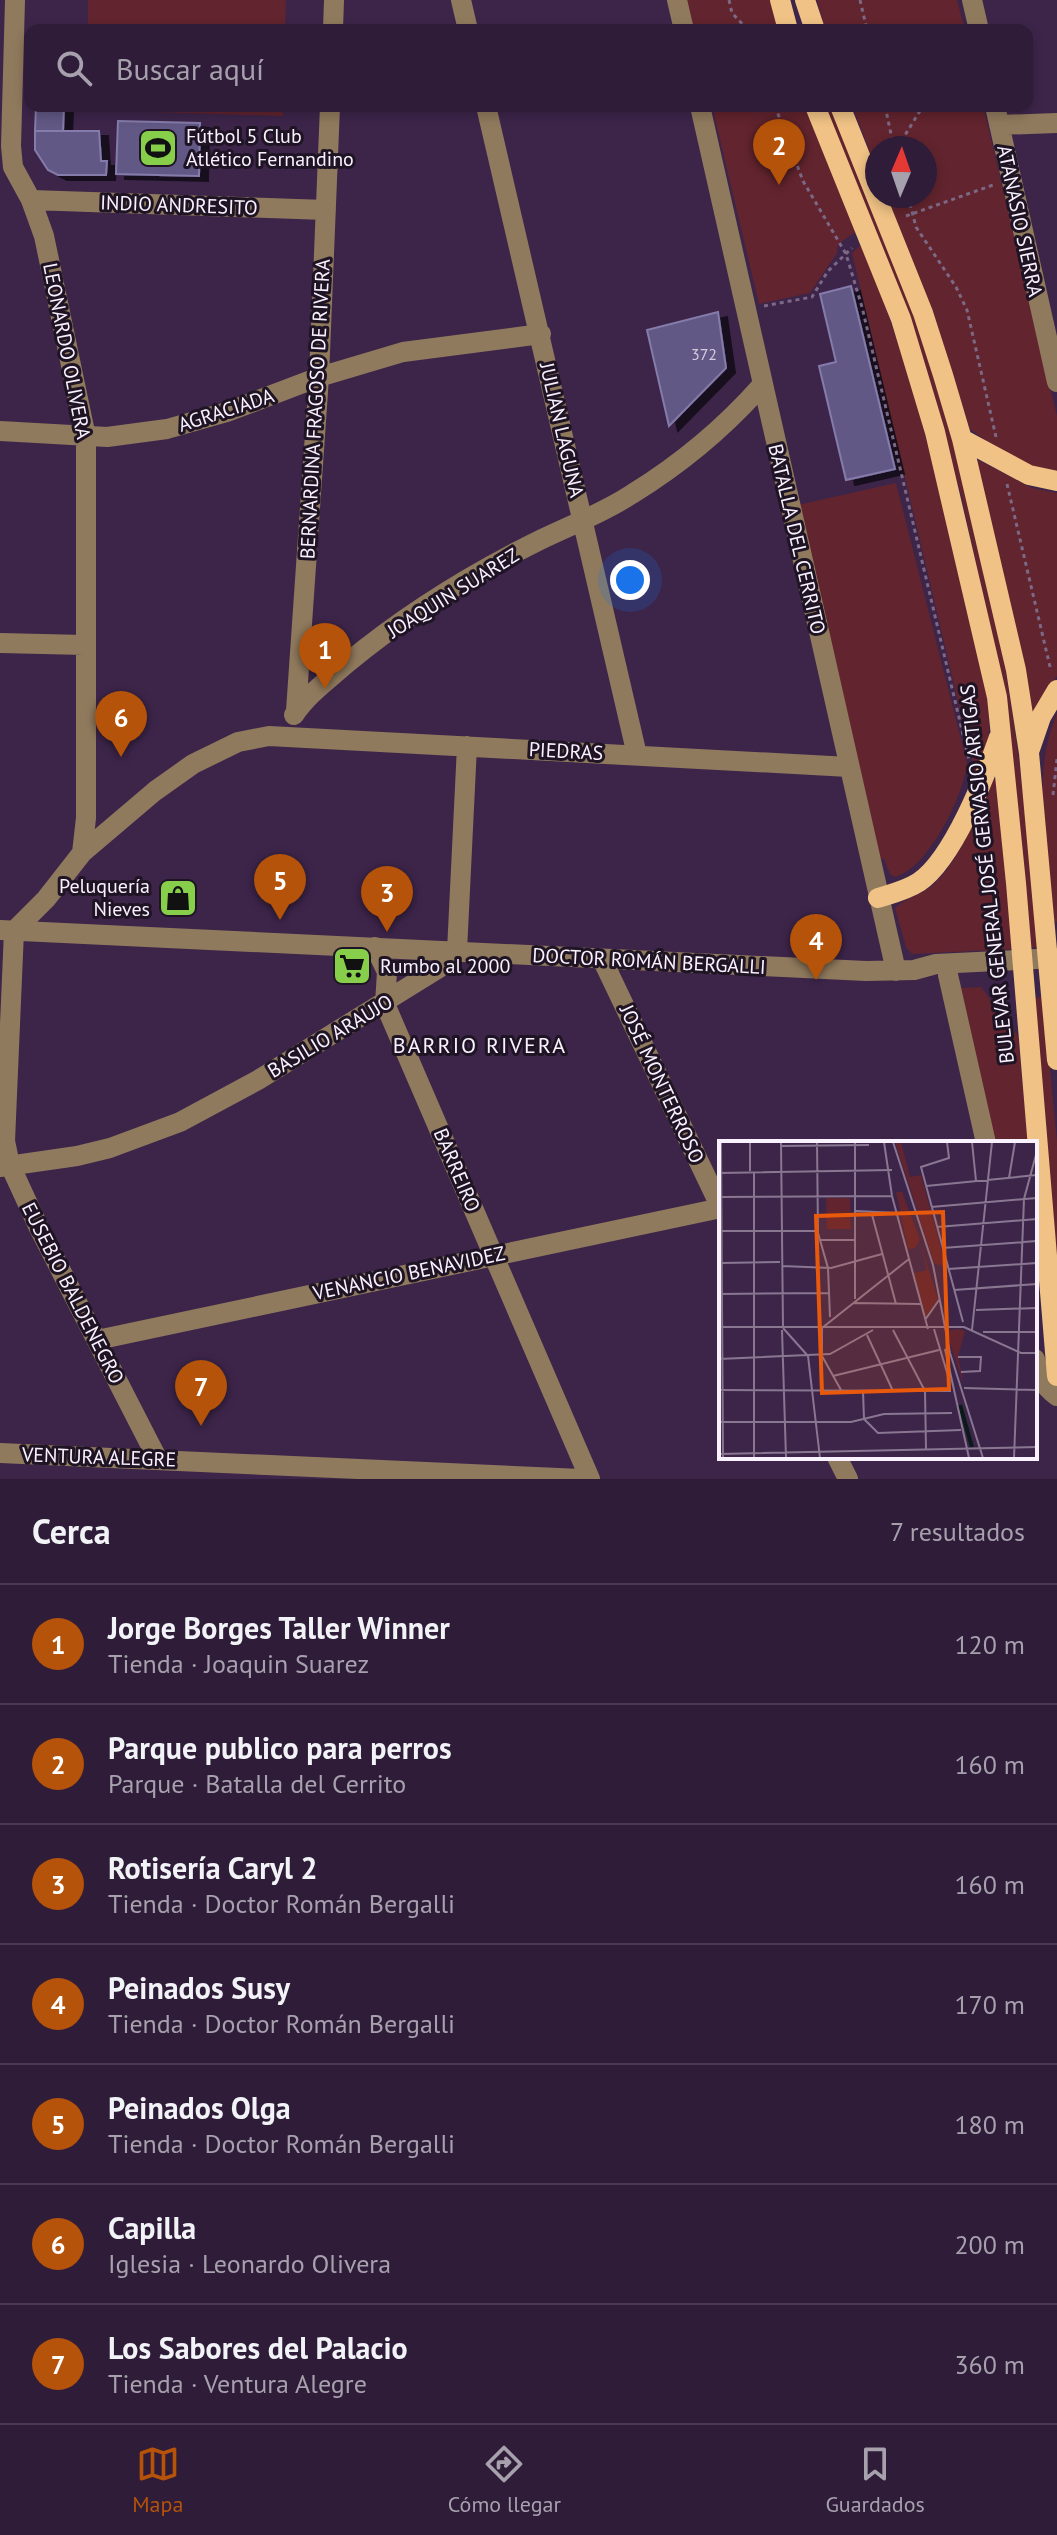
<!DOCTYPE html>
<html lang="es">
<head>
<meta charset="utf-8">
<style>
	:root { --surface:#2e1c38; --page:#362540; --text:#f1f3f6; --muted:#a7a1ae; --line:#493a53; --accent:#b45309 }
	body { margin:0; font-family:"PT Sans",sans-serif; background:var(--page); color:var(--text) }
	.compass { position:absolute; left:865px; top:136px; width:72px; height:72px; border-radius:50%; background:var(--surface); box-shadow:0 4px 12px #0003; rotate:2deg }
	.you { position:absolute; left:630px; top:580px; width:28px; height:28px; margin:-20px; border:6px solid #fff; border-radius:50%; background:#1a73e8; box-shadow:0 0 0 12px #1a73e833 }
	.badge { display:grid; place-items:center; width:52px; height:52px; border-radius:50%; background:var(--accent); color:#fff; font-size:26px; font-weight:700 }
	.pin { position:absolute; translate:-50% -66px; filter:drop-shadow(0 2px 4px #0008) }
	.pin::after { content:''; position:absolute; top:42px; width:28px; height:24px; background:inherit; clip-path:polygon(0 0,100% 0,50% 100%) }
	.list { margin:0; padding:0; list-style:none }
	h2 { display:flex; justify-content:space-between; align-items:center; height:104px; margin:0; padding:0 32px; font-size:34px }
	h2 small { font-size:26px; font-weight:400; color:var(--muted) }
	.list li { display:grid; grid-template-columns:52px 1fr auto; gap:24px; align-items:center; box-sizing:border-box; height:120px; padding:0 32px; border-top:2px solid var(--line) }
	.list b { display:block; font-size:30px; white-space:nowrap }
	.list p { margin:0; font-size:26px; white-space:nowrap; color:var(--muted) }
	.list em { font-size:26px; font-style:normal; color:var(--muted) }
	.icon { flex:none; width:44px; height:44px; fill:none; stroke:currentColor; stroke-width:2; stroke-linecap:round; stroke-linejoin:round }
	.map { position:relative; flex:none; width:1057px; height:1479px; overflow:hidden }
	.search { position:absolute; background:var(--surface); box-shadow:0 4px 12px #0003; left:24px; right:24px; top:24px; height:88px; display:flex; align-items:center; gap:20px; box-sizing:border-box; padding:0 28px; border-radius:16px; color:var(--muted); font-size:30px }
	.sheet { height:944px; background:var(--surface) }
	nav { display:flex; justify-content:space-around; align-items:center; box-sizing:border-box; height:112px; border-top:2px solid var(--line); background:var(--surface); font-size:22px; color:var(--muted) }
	nav a { display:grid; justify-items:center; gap:4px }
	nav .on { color:var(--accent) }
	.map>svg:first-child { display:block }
</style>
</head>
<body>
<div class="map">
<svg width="1057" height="1479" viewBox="0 0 1057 1479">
	<defs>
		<filter id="shadow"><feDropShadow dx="9" dy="5" stdDeviation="0" flood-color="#0009"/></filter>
	</defs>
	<rect width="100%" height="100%" fill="#3d254a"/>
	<!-- green -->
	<path fill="#62242e" d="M88,0h198l-1,30h-197z
		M687,0h83l10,30h-86z
		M817,0h140l8,30h-140z
		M86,106h197v10l-197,-6z
		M712,106h95l50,125 -19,13 -1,9 -27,40 -51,11z
		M826,106h5c38,93 78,186 107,282 25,83 46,168 62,253 20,101 28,204 39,306l-10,1 -35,-305 -34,-152 -28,-99z
		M852,106h131l74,310v57l-17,-3 -50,-26 -20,-15 -39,-120 -44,-113h38v-48h-48v21z
		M861,245c49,114 77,235 104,355 9,36 26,95 24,131 -1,17 -11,35 -18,51l1,-21 -120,-508z
		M976,461h4l52,27 25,5v183l-25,38z
		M896,483l71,280c-3,32 -39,106 -72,114l-5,-3 -6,-15 -6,-1 -80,-353z
		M1057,713v209l-3,-1c-7,-68 -24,-142 3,-208z
		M996,779l17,170 -101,5 -6,-7 -11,-39c11,-10 26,-13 38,-23 28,-26 43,-70 60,-104z
		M981,987l37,49 10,107h-33l-35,-155z
		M1043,997l14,144v124l-24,-267z"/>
	<!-- building -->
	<path fill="#625885" stroke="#847baa" stroke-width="2" filter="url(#shadow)" d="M36,106h28l-1,25h-28z
		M118,121l82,2 -1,53 -83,-2z
		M35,131h64l2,30h6l-1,14h-48l-10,-5 -13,-20z
		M851,286l44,183 -49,11 -27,-114 17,-4 -16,-68z
		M718,312l8,56 -57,58 -22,-96z"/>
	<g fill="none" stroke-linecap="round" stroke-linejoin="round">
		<!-- path -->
		<path stroke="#7c6986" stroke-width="3" stroke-dasharray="4 4" stroke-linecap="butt" d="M729,0l3,13 16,17
			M860,0l7,30
			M775,106l28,75 43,73 16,53 107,453
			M885,106l9,42
			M897,148l26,-42
			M908,196l8,31 40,60 11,23 29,127
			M906,216l87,-31
			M764,306l48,-9 16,-26 24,-23
			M1007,484l44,187
			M1053,795l4,-36"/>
		<!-- minor -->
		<path stroke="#907a5d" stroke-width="20" d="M15,0l-4,146 2,21 18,33 13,36 42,201v381l-4,35
			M461,0l7,30
			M677,0l7,30
			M972,0l7,30
			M333,30l1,-30
			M486,106l151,649
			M700,106l196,865
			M995,106l62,276
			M999,125l58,-2
			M31,200l295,10
			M0,431l107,6 60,-8 60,-17 92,-35 84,-25 138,-18
			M0,643l85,2
			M296,711l23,-334 11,-271
			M294,715c13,-20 34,-35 52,-51 59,-49 125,-90 194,-124 31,-15 63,-27 92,-46 47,-29 93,-67 130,-109
			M0,930l866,41 48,-1 22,-6 121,-6
			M375,947l12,25 -2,32 205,475
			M602,959l119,249
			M948,975l38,168
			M0,1167l77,-11 33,-8 70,-26 78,-42 181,-112 18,-17 10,-205
			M97,1340l624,-132
			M1035,1359c4,17 8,27 22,37
			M0,1453l581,26
			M837,1457l11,22
			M157,1458l-118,-230 -29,-63 -5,-24 9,-210 32,-32 36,-46 73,-62 38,-27 45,-22 31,-6 580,31"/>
		<!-- major -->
		<path stroke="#f0c285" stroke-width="20" d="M780,0l8,30
			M805,0l10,30
			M815,106l86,213 34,113 62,265 19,186 41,493
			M840,106l83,207 20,62 19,64 54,231 13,83 28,307
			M962,439l67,36 28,6
			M1030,749l11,-32 16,-27
			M878,898c13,-4 29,-8 41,-16 34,-23 66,-105 80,-145"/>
	</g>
	<!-- icons -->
	<defs>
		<g id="stadium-square" transform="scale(2)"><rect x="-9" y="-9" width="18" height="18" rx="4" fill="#87cf4b" stroke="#1e1424"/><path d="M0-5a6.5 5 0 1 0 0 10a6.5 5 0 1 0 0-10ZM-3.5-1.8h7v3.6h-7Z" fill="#111"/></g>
		<g id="shop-square" transform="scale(2)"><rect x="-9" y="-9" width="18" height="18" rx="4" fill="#87cf4b" stroke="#1e1424"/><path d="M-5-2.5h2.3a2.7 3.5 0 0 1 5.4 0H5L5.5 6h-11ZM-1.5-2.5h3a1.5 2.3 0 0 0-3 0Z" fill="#111"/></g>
		<g id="supermarket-square" transform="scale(2)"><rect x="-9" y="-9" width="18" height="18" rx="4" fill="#87cf4b" stroke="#1e1424"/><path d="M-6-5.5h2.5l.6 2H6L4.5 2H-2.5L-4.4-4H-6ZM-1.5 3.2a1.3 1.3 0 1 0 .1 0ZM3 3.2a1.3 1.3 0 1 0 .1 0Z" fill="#111"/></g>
	</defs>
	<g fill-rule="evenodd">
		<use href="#stadium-square" x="158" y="148"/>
		<use href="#shop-square" x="178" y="898"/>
		<use href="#supermarket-square" x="352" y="966"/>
	</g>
	<g text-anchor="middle" stroke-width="6" stroke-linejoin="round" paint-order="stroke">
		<!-- number labels -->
		<g font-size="16" fill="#d4cbe0">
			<text x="704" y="360">372</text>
		</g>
		<!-- poi labels -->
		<g font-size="20" fill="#faf1ff" stroke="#1e1424" text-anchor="start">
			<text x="186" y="143">Fútbol 5 Club<tspan x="186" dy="23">Atlético Fernandino</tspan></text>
			<text x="150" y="893" text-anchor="end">Peluquería<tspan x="150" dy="23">Nieves</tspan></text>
			<text x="380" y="973">Rumbo al 2000</text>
		</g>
		<!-- street labels -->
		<g font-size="20" fill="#faf1ff" stroke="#1e1424">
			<text transform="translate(179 205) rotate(2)" y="7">INDIO ANDRESITO</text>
			<text transform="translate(1020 221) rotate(78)" y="7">ATANASIO SIERRA</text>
			<text transform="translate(67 351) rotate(79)" y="7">LEONARDO OLIVERA</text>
			<text transform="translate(315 409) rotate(-87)" y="7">BERNARDINA FRAGOSO DE RIVERA</text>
			<text transform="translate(226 410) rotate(-18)" y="7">AGRACIADA</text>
			<text transform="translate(562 430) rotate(77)" y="7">JULIAN LAGUNA</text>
			<text transform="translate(797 539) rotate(77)" y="7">BATALLA DEL CERRITO</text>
			<text transform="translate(453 593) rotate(-32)" y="7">JOAQUIN SUAREZ</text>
			<text transform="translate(566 751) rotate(3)" y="7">PIEDRAS</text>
			<text transform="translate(987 874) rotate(-96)" y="7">BULEVAR GENERAL JOSÉ GERVASIO ARTIGAS</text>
			<text transform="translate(649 961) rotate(3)" y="7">DOCTOR ROMÁN BERGALLI</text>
			<text transform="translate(330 1036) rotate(-31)" y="7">BASILIO ARAUJO</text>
			<text transform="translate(662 1084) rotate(65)" y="7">JOSÉ MONTERROSO</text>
			<text transform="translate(457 1170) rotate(67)" y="7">BARREIRO</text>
			<text transform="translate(409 1273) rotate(-12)" y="7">VENANCIO BENAVIDEZ</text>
			<text transform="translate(73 1293) rotate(63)" y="7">EUSEBIO BALDENEGRO</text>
			<text transform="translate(99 1457) rotate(2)" y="7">VENTURA ALEGRE</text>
		</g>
		<!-- neighbourhood labels -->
		<g font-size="22" letter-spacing="2" fill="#faf1ff" stroke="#1e1424">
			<text x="480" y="1053">BARRIO RIVERA</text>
		</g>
	</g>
	<!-- overview -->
	<g transform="translate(719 1141)">
		<rect width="318" height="318" fill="#3d254a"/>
		<path d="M176,1h6l9,35 11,-2 25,92 -12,-4zM177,51h6l18,48 -5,8 -7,1zM107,57h24l1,31h-24zM201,101l18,57 -12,18 -12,-44 13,-3zM241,188l5,2 -7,25 6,30 -16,-49 2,-7z" fill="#62242e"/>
		<path fill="none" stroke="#091a19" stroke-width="4" d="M241,264l12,42"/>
		<path fill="none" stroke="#897792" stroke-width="2" d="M2,1l2,316M31,1v29M62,1l2,185M98,1l1,91 10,35 2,49M165,1l8,54 36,133M174,1l40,123 17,88 33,105M228,1l2,16 -28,9 42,155M253,1l4,39M62,5l88,-1M35,31v286M0,32l173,-3M290,37l6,-36M207,45l111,-11M0,56l173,-1M212,66l106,-9M137,70l41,2M152,70l25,93M218,86l100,-8M1,90h98M102,99h35M223,107l95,-7M3,122l58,-1M63,125l49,2 51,-14M229,128l89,-6M235,149l83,-6M0,153l110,-1M136,158v-157M134,162l68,1M257,169l61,-2M206,179l14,-20M0,186h245l57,26h16M64,187l25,28 12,102M215,188l15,50M63,189l4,128M174,189l32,61 1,58M253,189l20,-188M264,191h54M148,194l26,56M226,208l24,109M239,216h23l-1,14 -19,1M0,218l111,-5 43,-24M114,235l106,-26M245,247l73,2M0,249l232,1M122,249l-19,-34v-28l87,-69M144,250l1,28 14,14 83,-3M0,281h132l33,-8 68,-1M0,313l318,-7M295,317l10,-259 13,-48"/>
		<path fill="#e8590c" fill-opacity="0.15" stroke="#e8590c" stroke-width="4" d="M224,71l6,177 -127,4 -6,-177z"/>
		<rect width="318" height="318" fill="none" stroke="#faf1ff" stroke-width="4"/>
	</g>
</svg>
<svg class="compass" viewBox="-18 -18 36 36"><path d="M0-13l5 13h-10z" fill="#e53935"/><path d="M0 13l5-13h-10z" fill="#a7a1ae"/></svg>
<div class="you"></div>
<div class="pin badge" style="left:325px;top:689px">1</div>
<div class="pin badge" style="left:779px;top:185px">2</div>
<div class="pin badge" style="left:387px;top:932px">3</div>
<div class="pin badge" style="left:816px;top:980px">4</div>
<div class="pin badge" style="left:280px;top:920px">5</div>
<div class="pin badge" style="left:121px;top:757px">6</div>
<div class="pin badge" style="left:201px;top:1426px">7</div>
<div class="search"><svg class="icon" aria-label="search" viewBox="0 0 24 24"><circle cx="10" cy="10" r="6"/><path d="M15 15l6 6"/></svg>Buscar aquí</div>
</div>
<section class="sheet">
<h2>Cerca<small>7 resultados</small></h2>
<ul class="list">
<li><span class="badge">1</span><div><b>Jorge Borges Taller Winner</b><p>Tienda · Joaquin Suarez</p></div><em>120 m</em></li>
<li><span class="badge">2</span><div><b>Parque publico para perros</b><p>Parque · Batalla del Cerrito</p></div><em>160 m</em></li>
<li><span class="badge">3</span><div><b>Rotisería Caryl 2</b><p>Tienda · Doctor Román Bergalli</p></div><em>160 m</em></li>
<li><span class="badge">4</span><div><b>Peinados Susy</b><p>Tienda · Doctor Román Bergalli</p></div><em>170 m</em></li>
<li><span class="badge">5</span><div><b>Peinados Olga</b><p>Tienda · Doctor Román Bergalli</p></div><em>180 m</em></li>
<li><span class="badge">6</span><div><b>Capilla</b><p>Iglesia · Leonardo Olivera</p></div><em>200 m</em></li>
<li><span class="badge">7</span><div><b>Los Sabores del Palacio</b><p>Tienda · Ventura Alegre</p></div><em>360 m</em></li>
</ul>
</section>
<nav>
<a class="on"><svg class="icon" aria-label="map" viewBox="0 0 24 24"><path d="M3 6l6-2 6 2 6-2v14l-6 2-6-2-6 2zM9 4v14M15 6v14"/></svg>Mapa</a>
<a><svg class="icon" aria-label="directions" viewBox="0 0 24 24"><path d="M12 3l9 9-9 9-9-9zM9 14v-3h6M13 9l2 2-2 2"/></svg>Cómo llegar</a>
<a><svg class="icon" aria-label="saved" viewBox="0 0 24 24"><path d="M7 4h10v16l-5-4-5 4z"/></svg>Guardados</a>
</nav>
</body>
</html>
